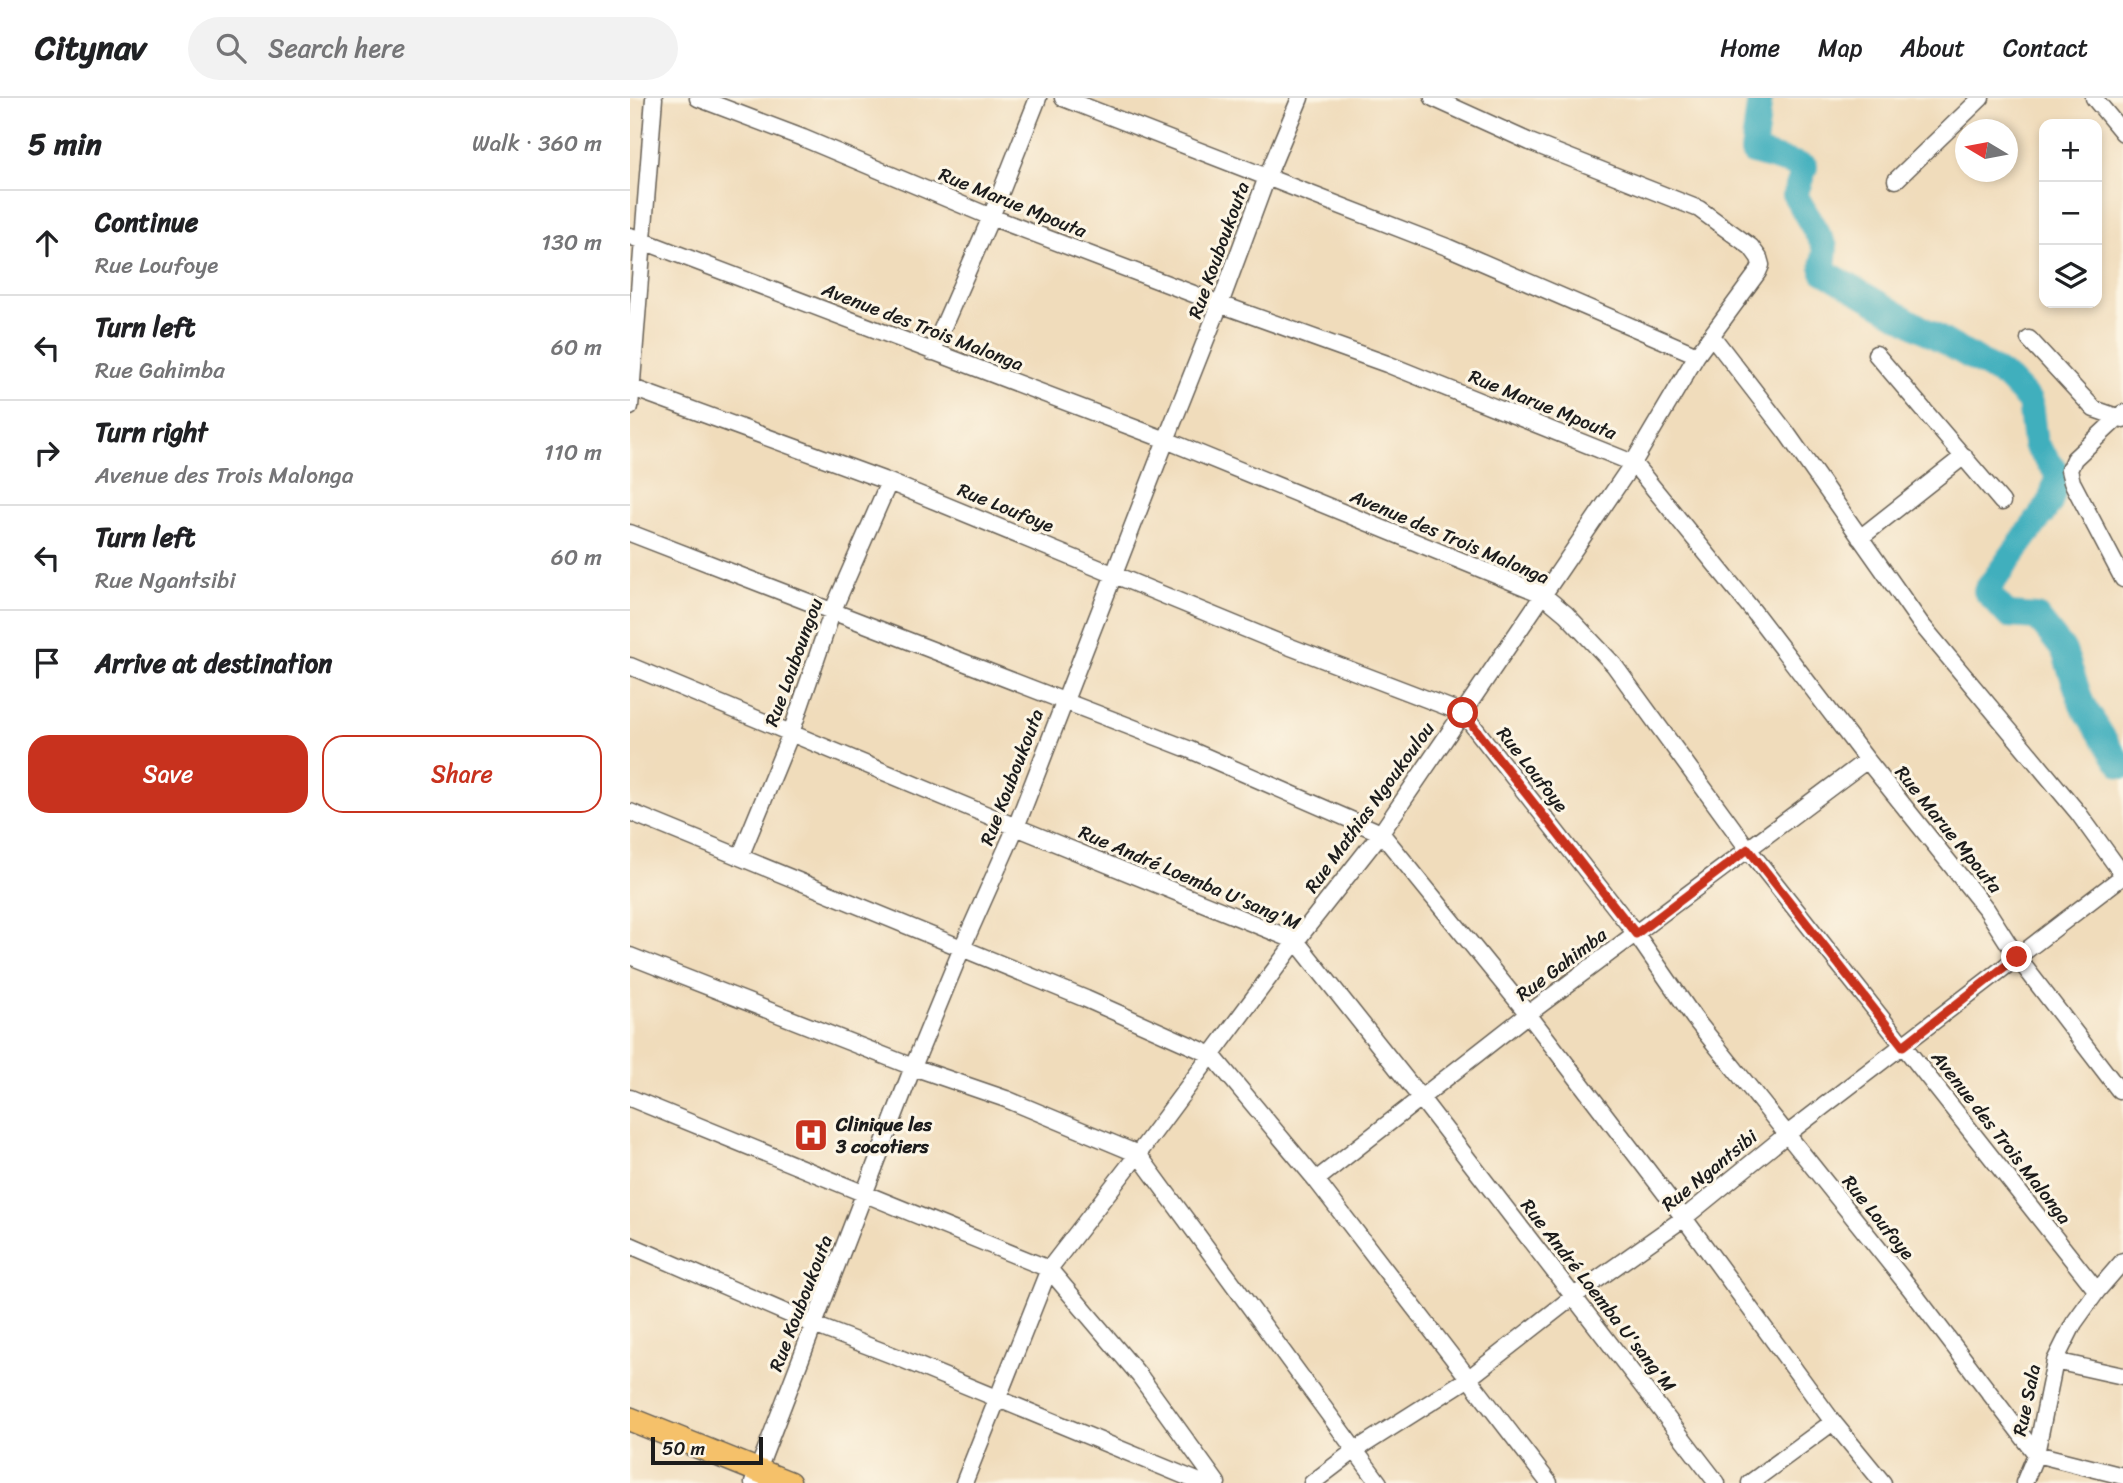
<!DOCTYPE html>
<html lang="en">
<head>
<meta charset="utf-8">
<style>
	:root { --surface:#fff; --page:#f2f2f2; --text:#202124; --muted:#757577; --line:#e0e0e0; --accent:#c8321e }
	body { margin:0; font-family:Sriracha,sans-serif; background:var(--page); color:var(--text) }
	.controls { position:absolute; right:21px; top:21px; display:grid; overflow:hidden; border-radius:14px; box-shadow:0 4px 10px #0003 }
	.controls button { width:63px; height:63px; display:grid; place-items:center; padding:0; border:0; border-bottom:2px solid var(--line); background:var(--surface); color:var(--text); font:35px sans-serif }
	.compass { position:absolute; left:1325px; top:21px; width:63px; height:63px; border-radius:50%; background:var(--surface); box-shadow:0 4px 10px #0003; rotate:280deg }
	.scale { position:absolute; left:21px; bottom:18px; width:112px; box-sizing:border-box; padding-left:7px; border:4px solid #1c1c1c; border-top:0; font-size:19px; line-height:24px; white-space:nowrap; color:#1c1c1c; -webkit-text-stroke:5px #fcf5e5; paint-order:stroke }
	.stop { position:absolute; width:21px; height:21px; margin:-16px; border:5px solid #c8321e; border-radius:50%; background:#fff }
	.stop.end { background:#c8321e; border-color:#fff; box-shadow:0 2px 7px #0008 }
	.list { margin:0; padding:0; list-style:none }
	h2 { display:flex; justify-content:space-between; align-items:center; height:91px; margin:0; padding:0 28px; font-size:30px }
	h2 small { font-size:23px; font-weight:400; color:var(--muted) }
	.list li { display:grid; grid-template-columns:46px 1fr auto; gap:21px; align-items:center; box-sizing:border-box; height:105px; padding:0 28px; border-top:2px solid var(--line) }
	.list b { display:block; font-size:26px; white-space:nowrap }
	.list p { margin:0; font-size:23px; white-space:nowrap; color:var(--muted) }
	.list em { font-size:23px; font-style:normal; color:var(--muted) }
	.actions { display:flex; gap:14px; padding:21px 28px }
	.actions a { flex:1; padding:16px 0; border:2px solid var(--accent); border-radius:21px; text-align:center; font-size:24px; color:var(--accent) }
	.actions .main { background:var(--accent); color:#fff }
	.icon { flex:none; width:38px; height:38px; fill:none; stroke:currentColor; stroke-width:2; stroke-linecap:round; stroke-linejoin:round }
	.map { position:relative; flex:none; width:1493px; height:1385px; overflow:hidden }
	header { display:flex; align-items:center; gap:42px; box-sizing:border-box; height:98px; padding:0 35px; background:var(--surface); border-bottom:2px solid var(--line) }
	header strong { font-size:33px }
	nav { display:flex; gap:38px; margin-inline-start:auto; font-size:24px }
	.search { width:490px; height:63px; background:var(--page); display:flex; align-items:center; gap:18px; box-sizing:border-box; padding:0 24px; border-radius:38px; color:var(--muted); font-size:26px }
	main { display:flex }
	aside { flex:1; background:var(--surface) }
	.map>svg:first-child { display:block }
</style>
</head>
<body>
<header>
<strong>Citynav</strong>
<div class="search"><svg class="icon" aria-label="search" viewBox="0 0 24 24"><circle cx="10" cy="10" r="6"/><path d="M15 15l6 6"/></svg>Search here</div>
<nav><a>Home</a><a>Map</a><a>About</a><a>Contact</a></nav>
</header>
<main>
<aside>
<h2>5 min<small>Walk · 360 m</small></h2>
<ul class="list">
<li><svg class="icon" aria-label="ahead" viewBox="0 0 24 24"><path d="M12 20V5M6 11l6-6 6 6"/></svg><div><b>Continue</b><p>Rue Loufoye</p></div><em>130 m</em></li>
<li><svg class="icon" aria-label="left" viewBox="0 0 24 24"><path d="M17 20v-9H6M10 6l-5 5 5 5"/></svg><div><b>Turn left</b><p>Rue Gahimba</p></div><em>60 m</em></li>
<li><svg class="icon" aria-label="right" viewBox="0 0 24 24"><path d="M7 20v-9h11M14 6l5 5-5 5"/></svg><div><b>Turn right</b><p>Avenue des Trois Malonga</p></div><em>110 m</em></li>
<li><svg class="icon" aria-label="left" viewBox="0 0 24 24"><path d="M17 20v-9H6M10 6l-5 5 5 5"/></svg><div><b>Turn left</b><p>Rue Ngantsibi</p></div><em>60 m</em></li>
<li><svg class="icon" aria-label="arrive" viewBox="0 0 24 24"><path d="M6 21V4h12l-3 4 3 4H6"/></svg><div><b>Arrive at destination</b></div></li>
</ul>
<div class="actions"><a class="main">Save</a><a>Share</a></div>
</aside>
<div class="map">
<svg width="1493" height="1385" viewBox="0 0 1493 1385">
	<rect width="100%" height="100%" fill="#fcf5e5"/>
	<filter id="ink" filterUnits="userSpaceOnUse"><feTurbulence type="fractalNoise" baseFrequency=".0143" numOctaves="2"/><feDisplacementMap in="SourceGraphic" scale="14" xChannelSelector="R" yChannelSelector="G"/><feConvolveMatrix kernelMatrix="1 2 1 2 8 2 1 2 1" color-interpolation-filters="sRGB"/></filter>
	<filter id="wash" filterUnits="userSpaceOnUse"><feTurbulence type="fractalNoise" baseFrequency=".00686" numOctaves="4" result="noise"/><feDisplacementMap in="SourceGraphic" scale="28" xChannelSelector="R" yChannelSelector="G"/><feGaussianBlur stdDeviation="1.57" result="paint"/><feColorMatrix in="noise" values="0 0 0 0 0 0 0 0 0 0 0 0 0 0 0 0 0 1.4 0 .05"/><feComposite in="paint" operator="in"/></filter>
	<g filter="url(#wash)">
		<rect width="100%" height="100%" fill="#f0dcbb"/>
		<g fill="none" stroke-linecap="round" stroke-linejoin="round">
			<!-- river -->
			<path stroke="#41afbd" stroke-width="26" d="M1130,0l-7,54 52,15 -10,28 30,52 -2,24 184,107 23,24 5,42 23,30 -8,29 -64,88 22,24 29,2 27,34 18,53 35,56 6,6"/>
		</g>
	</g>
	<g filter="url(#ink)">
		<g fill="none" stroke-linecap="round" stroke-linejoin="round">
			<!-- minor casing -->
			<g stroke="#665f54" stroke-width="19">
				<path id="minor" d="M68,0l105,40 188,79 229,87 167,60 246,99 121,149 113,148 120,150 30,47 102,133
					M433,0l384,149 250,108
					M1464,0l29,35
					M1266,82l85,-82
					M0,138l536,204 376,154 24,20 48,51 134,184 349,442
					M1082,238l74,96 135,192 158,190 44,61
					M1399,241l65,70 29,10
					M302,254l59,-135 47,-119
					M1246,256l126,148
					M0,289l259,95 391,161 183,70 173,221 58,84 215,269 127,167 87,22
					M0,309l24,-309
					M1493,315l-49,46 -5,11 3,12 51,97
					M0,435l558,216 193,84 147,181 156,204 149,204 50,61
					M1230,440l104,-82
					M0,568l386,161 280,114 124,156 297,386
					M0,714l456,187 126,56 104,125 233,303
					M110,759l51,-124 42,-123 56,-128
					M0,858l283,111 93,32 132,55 241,329
					M0,1000l419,171 90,106 78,108
					M686,1082l212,-166 339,-254
					M0,1147l184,80 83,32 305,126
					M1425,1263l68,15
					M123,1385l160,-416 49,-119 54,-121 150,-387 54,-136 47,-127 33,-79
					M334,1385l85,-214 89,-115 158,-213 85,-108 252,-370 64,-108 61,-83 3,-7 -2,-7 -8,-11 -52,-38 -169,-67 -97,-44
					M682,1385l42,-32 115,-73 105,-82 110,-78 102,-83 337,-259
					M1120,1385l83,-61
					M1394,1385l12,-29 19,-93 19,-38 23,-32 26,-30"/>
			</g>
			<!-- highway casing -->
			<g stroke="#665f54" stroke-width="26">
				<path id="highway" d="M0,1321l159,64"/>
			</g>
			<!-- minor -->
			<use href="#minor" stroke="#fff" stroke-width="16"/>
			<!-- highway -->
			<use href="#highway" stroke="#f5c16b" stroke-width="23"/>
		</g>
	</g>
	<g fill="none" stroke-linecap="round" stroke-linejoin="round" filter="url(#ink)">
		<!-- route -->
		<path stroke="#c8321e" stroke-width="9" d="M833,615l173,221 112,-85 155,197 114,-89"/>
	</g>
	<!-- icons -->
	<defs>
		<g id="hospital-square" transform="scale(1.75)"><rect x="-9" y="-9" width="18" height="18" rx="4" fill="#c8321e" stroke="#fcf5e5"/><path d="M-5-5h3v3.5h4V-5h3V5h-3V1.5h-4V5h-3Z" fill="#fff"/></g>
	</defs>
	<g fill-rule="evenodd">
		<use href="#hospital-square" x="181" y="1037"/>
	</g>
	<g text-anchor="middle" stroke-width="6" stroke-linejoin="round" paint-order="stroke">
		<!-- street labels -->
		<g font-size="19" fill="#1c1c1c" stroke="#fcf5e5">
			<text transform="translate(383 104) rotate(22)" y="7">Rue Marue Mpouta</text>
			<text transform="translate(588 152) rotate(-70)" y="7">Rue Kouboukouta</text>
			<text transform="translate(293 228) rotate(21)" y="7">Avenue des Trois Malonga</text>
			<text transform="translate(913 306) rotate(22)" y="7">Rue Marue Mpouta</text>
			<text transform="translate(376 409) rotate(22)" y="7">Rue Loufoye</text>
			<text transform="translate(820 438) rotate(23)" y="7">Avenue des Trois Malonga</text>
			<text transform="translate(163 564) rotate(-70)" y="7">Rue Louboungou</text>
			<text transform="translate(903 671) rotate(52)" y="7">Rue Loufoye</text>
			<text transform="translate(381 679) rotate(-69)" y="7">Rue Kouboukouta</text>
			<text transform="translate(739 709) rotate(-54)" y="7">Rue Mathias Ngoukoulou</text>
			<text transform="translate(1319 731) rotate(51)" y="7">Rue Marue Mpouta</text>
			<text transform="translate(560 779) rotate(23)" y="7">Rue André Loemba U'sang'M</text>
			<text transform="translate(931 866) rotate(-37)" y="7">Rue Gahimba</text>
			<text transform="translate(1372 1039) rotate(52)" y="7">Avenue des Trois Malonga</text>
			<text transform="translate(1079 1072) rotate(-39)" y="7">Rue Ngantsibi</text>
			<text transform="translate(1249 1119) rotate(51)" y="7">Rue Loufoye</text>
			<text transform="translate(969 1197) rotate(52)" y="7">Rue André Loemba U'sang'M</text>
			<text transform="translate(170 1205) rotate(-69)" y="7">Rue Kouboukouta</text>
			<text transform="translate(1396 1302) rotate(-78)" y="7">Rue Sala</text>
		</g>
		<!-- poi labels -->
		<g font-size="19" font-weight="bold" fill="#1c1c1c" stroke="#fcf5e5" text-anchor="start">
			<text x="206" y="1033">Clinique les<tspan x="206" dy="22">3 cocotiers</tspan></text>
		</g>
	</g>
</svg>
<div class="controls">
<button>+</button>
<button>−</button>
<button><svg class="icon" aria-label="layers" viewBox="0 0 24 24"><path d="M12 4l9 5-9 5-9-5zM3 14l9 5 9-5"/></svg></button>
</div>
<svg class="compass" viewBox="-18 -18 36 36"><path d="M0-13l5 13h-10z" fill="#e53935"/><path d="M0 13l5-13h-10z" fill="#757577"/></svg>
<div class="scale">50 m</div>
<div class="stop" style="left:833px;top:615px"></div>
<div class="stop end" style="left:1387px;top:859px"></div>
</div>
</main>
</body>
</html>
